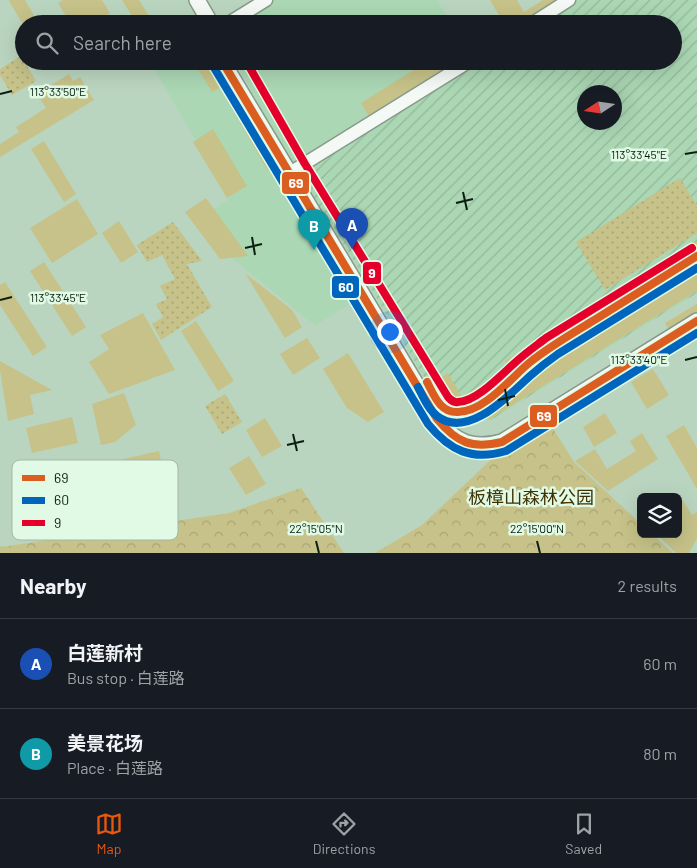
<!DOCTYPE html>
<html lang="en">
<head>
<meta charset="utf-8">
<style>
	:root { --surface:#171b24; --page:#20242c; --text:#f1f3f6; --muted:#9ea1a6; --line:#363941; --accent:#ea580c }
	body { margin:0; font-family:Barlow,"Noto Sans SC",sans-serif; background:var(--page); color:var(--text) }
	.controls { position:absolute; right:15px; bottom:15px; display:grid; overflow:hidden; border-radius:8px; box-shadow:0 5px 20px #0002 }
	.controls button { width:45px; height:45px; display:grid; place-items:center; padding:0; border:0; border-bottom:1px solid var(--line); background:var(--surface); color:var(--text); font:25px sans-serif }
	.compass { position:absolute; left:577px; top:85px; width:45px; height:45px; border-radius:50%; background:var(--surface); box-shadow:0 5px 20px #0002; rotate:258deg }
	.you { position:absolute; left:389px; top:331px; width:18px; height:18px; margin:-12px; border:4px solid #fff; border-radius:50%; background:#1a73e8; box-shadow:0 0 0 8px #1a73e833 }
	.badge { display:grid; place-items:center; width:32px; height:32px; border-radius:50%; background:var(--accent); color:#fff; font-size:16px; font-weight:700 }
	.pin { position:absolute; translate:-50% -41px; filter:drop-shadow(0 1px 2px #0008) }
	.pin::after { content:''; position:absolute; top:26px; width:18px; height:15px; background:inherit; clip-path:polygon(0 0,100% 0,50% 100%) }
	.list { margin:0; padding:0; list-style:none }
	h2 { display:flex; justify-content:space-between; align-items:center; height:65px; margin:0; padding:0 20px; font-size:21px }
	h2 small { font-size:16px; font-weight:400; color:var(--muted) }
	.list li { display:grid; grid-template-columns:32px 1fr auto; gap:15px; align-items:center; box-sizing:border-box; height:90px; padding:0 20px; border-top:1px solid var(--line) }
	.list b { display:block; font-size:19px; white-space:nowrap }
	.list p { margin:0; font-size:16px; white-space:nowrap; color:var(--muted) }
	.list em { font-size:16px; font-style:normal; color:var(--muted) }
	.icon { flex:none; width:28px; height:28px; fill:none; stroke:currentColor; stroke-width:2; stroke-linecap:round; stroke-linejoin:round }
	.map { position:relative; flex:none; width:697px; height:553px; overflow:hidden }
	.search { position:absolute; background:var(--surface); box-shadow:0 5px 20px #0002; left:15px; right:15px; top:15px; height:55px; display:flex; align-items:center; gap:12px; box-sizing:border-box; padding:0 18px; border-radius:28px; color:var(--muted); font-size:19px }
	.sheet { height:245px; background:var(--surface) }
	nav { display:flex; justify-content:space-around; align-items:center; box-sizing:border-box; height:70px; border-top:1px solid var(--line); background:var(--surface); font-size:14px; color:var(--muted) }
	nav a { display:grid; justify-items:center; gap:2px }
	nav .on { color:var(--accent) }
	.map>svg:first-child { display:block }
</style>
</head>
<body>
<div class="map">
<svg width="697" height="553" viewBox="0 0 697 553">
	<defs>
		<pattern id="industrial-furrows" width="10" height="10" patternUnits="userSpaceOnUse" patternTransform="scale(1.25)"><rect width="10" height="10" fill="#abd7b4"/><path d="M-1 1l2-2M0 10L10 0M9 11l2-2" fill="none" stroke="#92b89a"/></pattern>
		<pattern id="forest-crowns" width="20" height="18" patternUnits="userSpaceOnUse" patternTransform="scale(1.25)"><rect width="20" height="18" fill="#c6c289"/><path d="M2 6a3 3 0 1 1 6 0M12 15a3 3 0 1 1 6 0" fill="none" stroke="#a9a675"/></pattern>
		<pattern id="park-dots" width="8" height="8" patternUnits="userSpaceOnUse" patternTransform="scale(1.25)"><rect width="8" height="8" fill="#c6c289"/><path d="M2 2h.1M6 6h.1" fill="none" stroke="#a9a675" stroke-width="1.8" stroke-linecap="round"/></pattern>
	</defs>
	<rect width="100%" height="100%" fill="#bad5bf"/>
	<!-- built -->
	<path fill="#abd7b4" d="M266,0h171l14,24h-224z
		M166,61h56l142,234 -49,31 -88,-72 -23,-38 25,-17 -75,-131z
		M234,61h234l-172,108z"/>
	<!-- industrial -->
	<path fill="url(#industrial-furrows)" fill-rule="evenodd" d="M565,0h132v293l-206,127 -29,4 -20,-17 -70,-117 -76,-121 172,-108h205v-37h-145zM584,92h30v30h-30z"/>
	<!-- grass -->
	<path fill="#c6c289" d="M10,0h15l14,24h-15v2l-15,-25z
		M63,0h39l8,13 -18,11h-21l-13,-21z
		M122,0h17l15,24h-17z
		M490,0h27l7,12 19,-12h32l-39,24h-35l2,-2z
		M193,61h26l62,102 -13,8 -48,-83 -8,4z
		M428,61h47l-102,62 -12,-20z
		M69,74l4,7 7,-4 14,23 -94,57v-13l19,-12 -3,-5 30,-19 -9,-14z
		M213,129l34,57 -20,12 -34,-56z
		M44,141l32,53 -12,8 -33,-53z
		M206,198l42,58 -28,3 -35,-47z
		M77,199l21,35 -46,29 -22,-35z
		M119,221l19,31 -17,11 -19,-30z
		M697,241v50l-207,128 -28,3 -19,-16 -12,-22 17,-11 14,24 47,-29 -4,-7z
		M44,262l42,65 -14,9 -42,-65z
		M245,273l47,37 10,17 -17,11z
		M5,282l42,65 -14,9 -33,-51v-20z
		M697,304v30l-19,11 -13,-22z
		M143,313l32,57 -66,24 -20,-32 20,-13 -9,-14z
		M196,321l38,60 -16,10 -37,-60z
		M307,338l13,20 -27,17 -13,-21z
		M348,353l36,59 -16,10 -21,-14 -24,-39z
		M0,361l52,29 -22,5 4,19 -26,7 -8,-51z
		M653,369l16,26 -22,14 -16,-27z
		M124,393l12,32 -21,17 -14,3 -9,-41z
		M605,413l12,20 -23,14 -11,-20z
		M72,417l6,26 -46,10 -6,-25z
		M265,418l17,28 -20,11 -16,-27z
		M684,425l13,23v41l-31,-53z
		M642,433l16,26 -50,32 -33,-30 20,-12 12,20 29,-18 -6,-10z
		M159,451l5,24 -35,8 -5,-24z
		M249,456l17,28 -20,11 -17,-27z
		M680,496l12,19 5,-3v26l-8,15h-13l-20,-19h22v-36z"/>
	<!-- forest -->
	<path fill="url(#forest-crowns)" d="M542,411l32,51 67,62v10h11l21,19h-298l47,-28z
		M301,488l43,65h-344v-8l1,2 228,-34z"/>
	<!-- park -->
	<path fill="url(#park-dots)" d="M21,56l15,25 -24,14 -12,-20v-6z
		M680,178l17,28v27l-92,57 -29,-48z
		M173,222l29,39 -15,3 25,43 -51,33 -9,-16 11,-7 -7,-13 11,-5 -7,-13 15,-7 -13,-24 -15,7 -10,-17z
		M225,394l17,28 -20,12 -17,-28z"/>
	<g fill="none" stroke-linecap="round" stroke-linejoin="round">
		<!-- minor casing -->
		<g stroke="#869b8a" stroke-width="15">
			<path id="minor" d="M227,24l39,-24
				M531,24l38,-24
				M296,169l174,-108"/>
		</g>
		<!-- major casing -->
		<g stroke="#869b8a" stroke-width="18">
			<path id="major" d="M197,0l14,24
				M222,61l215,358c18,24 36,31 65,23l195,-121
				M432,391c5,7 9,18 17,21 25,8 59,-29 75,-44 9,-8 18,-15 28,-22l145,-90"/>
		</g>
		<!-- minor -->
		<use href="#minor" stroke="#f5f9f5" stroke-width="12"/>
		<!-- major -->
		<use href="#major" stroke="#f5f9f5" stroke-width="15"/>
		<!-- bus-1 casing -->
		<g stroke="#e1fae6" stroke-width="11">
			<path id="bus-1" d="M222,61l215,358c20,24 35,30 65,23l195,-121
				M427,382c7,13 13,31 31,30 26,0 52,-33 71,-49 21,-17 44,-30 67,-44 34,-21 67,-42 101,-63"/>
		</g>
		<!-- bus-2 casing -->
		<g stroke="#e1fae6" stroke-width="11">
			<path id="bus-2" d="M213,66l215,358c22,27 44,37 78,27l191,-118
				M418,387c5,10 10,22 19,29 31,24 72,-21 93,-40 9,-8 18,-15 28,-22l139,-86"/>
		</g>
		<!-- bus-3 casing -->
		<g stroke="#e1fae6" stroke-width="11">
			<path id="bus-3" d="M246,61l59,103 75,122 68,111c3,3 5,6 10,5 19,0 46,-30 60,-42 9,-8 19,-15 28,-22l146,-90"/>
		</g>
		<!-- bus-1 -->
		<use href="#bus-1" stroke="#db5e20" stroke-width="8"/>
		<!-- bus-2 -->
		<use href="#bus-2" stroke="#0065bd" stroke-width="8"/>
		<!-- bus-3 -->
		<use href="#bus-3" stroke="#e4002b" stroke-width="8"/>
	</g>
	<!-- ticks -->
	<path fill="none" stroke="#0b1f11" stroke-width="2" d="M0,94l12,-3M685,154l12,-2M463,192l4,18M456,203l17,-4M252,237l3,18M245,248l17,-4M0,300l12,-3M685,360l12,-3M505,389l3,17M498,400l17,-4M293,434l4,17M287,445l17,-4M316,541l3,12M537,541l3,12"/>
	<g text-anchor="middle" stroke-width="5" stroke-linejoin="round" paint-order="stroke">
		<!-- park labels -->
		<g font-size="18" fill="#3f3102" stroke="#e1fae6">
			<text x="531" y="504">板樟山森林公园</text>
		</g>
	</g>
	<!-- legend -->
	<rect x="12" y="460" width="166" height="80" rx="8" fill="#e1fae6" stroke="#a1b8a6" stroke-width="1"/>
	<rect x="22" y="475" width="23" height="6" fill="#db5e20"/>
	<rect x="22" y="497" width="23" height="7" fill="#0065bd"/>
	<rect x="22" y="520" width="23" height="6" fill="#e4002b"/>
	<g font-size="14" fill="#0b1f11">
		<text x="54" y="483">69</text>
		<text x="54" y="505">60</text>
		<text x="54" y="528">9</text>
	</g>
	<g font-size="12" text-anchor="middle" fill="#0b1f11" stroke="#e1fae6" stroke-width="5" stroke-linejoin="round" paint-order="stroke">
		<text x="58" y="96">113°33'50"E</text>
		<text x="639" y="159">113°33'45"E</text>
		<text x="58" y="302">113°33'45"E</text>
		<text x="639" y="364">113°33'40"E</text>
		<text x="316" y="533">22°15'05"N</text>
		<text x="537" y="533">22°15'00"N</text>
	</g>
	<g stroke="#e1fae6" stroke-width="2">
		<rect x="281" y="171" width="29" height="24" rx="5" fill="#db5e20"/>
		<rect x="362" y="261" width="20" height="24" rx="5" fill="#e4002b"/>
		<rect x="331" y="275" width="29" height="24" rx="5" fill="#0065bd"/>
		<rect x="529" y="404" width="29" height="24" rx="5" fill="#db5e20"/>
	</g>
	<g font-size="14" text-anchor="middle" font-weight="bold" fill="#fff">
		<text x="296" y="188">69</text>
		<text x="372" y="278">9</text>
		<text x="346" y="292">60</text>
		<text x="544" y="421">69</text>
	</g>
</svg>
<div class="controls">
<button><svg class="icon" aria-label="layers" viewBox="0 0 24 24"><path d="M12 4l9 5-9 5-9-5zM3 14l9 5 9-5"/></svg></button>
</div>
<svg class="compass" viewBox="-18 -18 36 36"><path d="M0-13l5 13h-10z" fill="#e53935"/><path d="M0 13l5-13h-10z" fill="#9ea1a6"/></svg>
<div class="you"></div>
<div class="pin badge" style="left:352px;top:249px;background:#1a4fb4">A</div>
<div class="pin badge" style="left:314px;top:250px;background:#0f9aa8">B</div>
<div class="search"><svg class="icon" aria-label="search" viewBox="0 0 24 24"><circle cx="10" cy="10" r="6"/><path d="M15 15l6 6"/></svg>Search here</div>
</div>
<section class="sheet">
<h2>Nearby<small>2 results</small></h2>
<ul class="list">
<li><span class="badge" style="background:#1a4fb4">A</span><div><b>白莲新村</b><p>Bus stop · 白莲路</p></div><em>60 m</em></li>
<li><span class="badge" style="background:#0f9aa8">B</span><div><b>美景花场</b><p>Place · 白莲路</p></div><em>80 m</em></li>
</ul>
</section>
<nav>
<a class="on"><svg class="icon" aria-label="map" viewBox="0 0 24 24"><path d="M3 6l6-2 6 2 6-2v14l-6 2-6-2-6 2zM9 4v14M15 6v14"/></svg>Map</a>
<a><svg class="icon" aria-label="directions" viewBox="0 0 24 24"><path d="M12 3l9 9-9 9-9-9zM9 14v-3h6M13 9l2 2-2 2"/></svg>Directions</a>
<a><svg class="icon" aria-label="saved" viewBox="0 0 24 24"><path d="M7 4h10v16l-5-4-5 4z"/></svg>Saved</a>
</nav>
</body>
</html>
